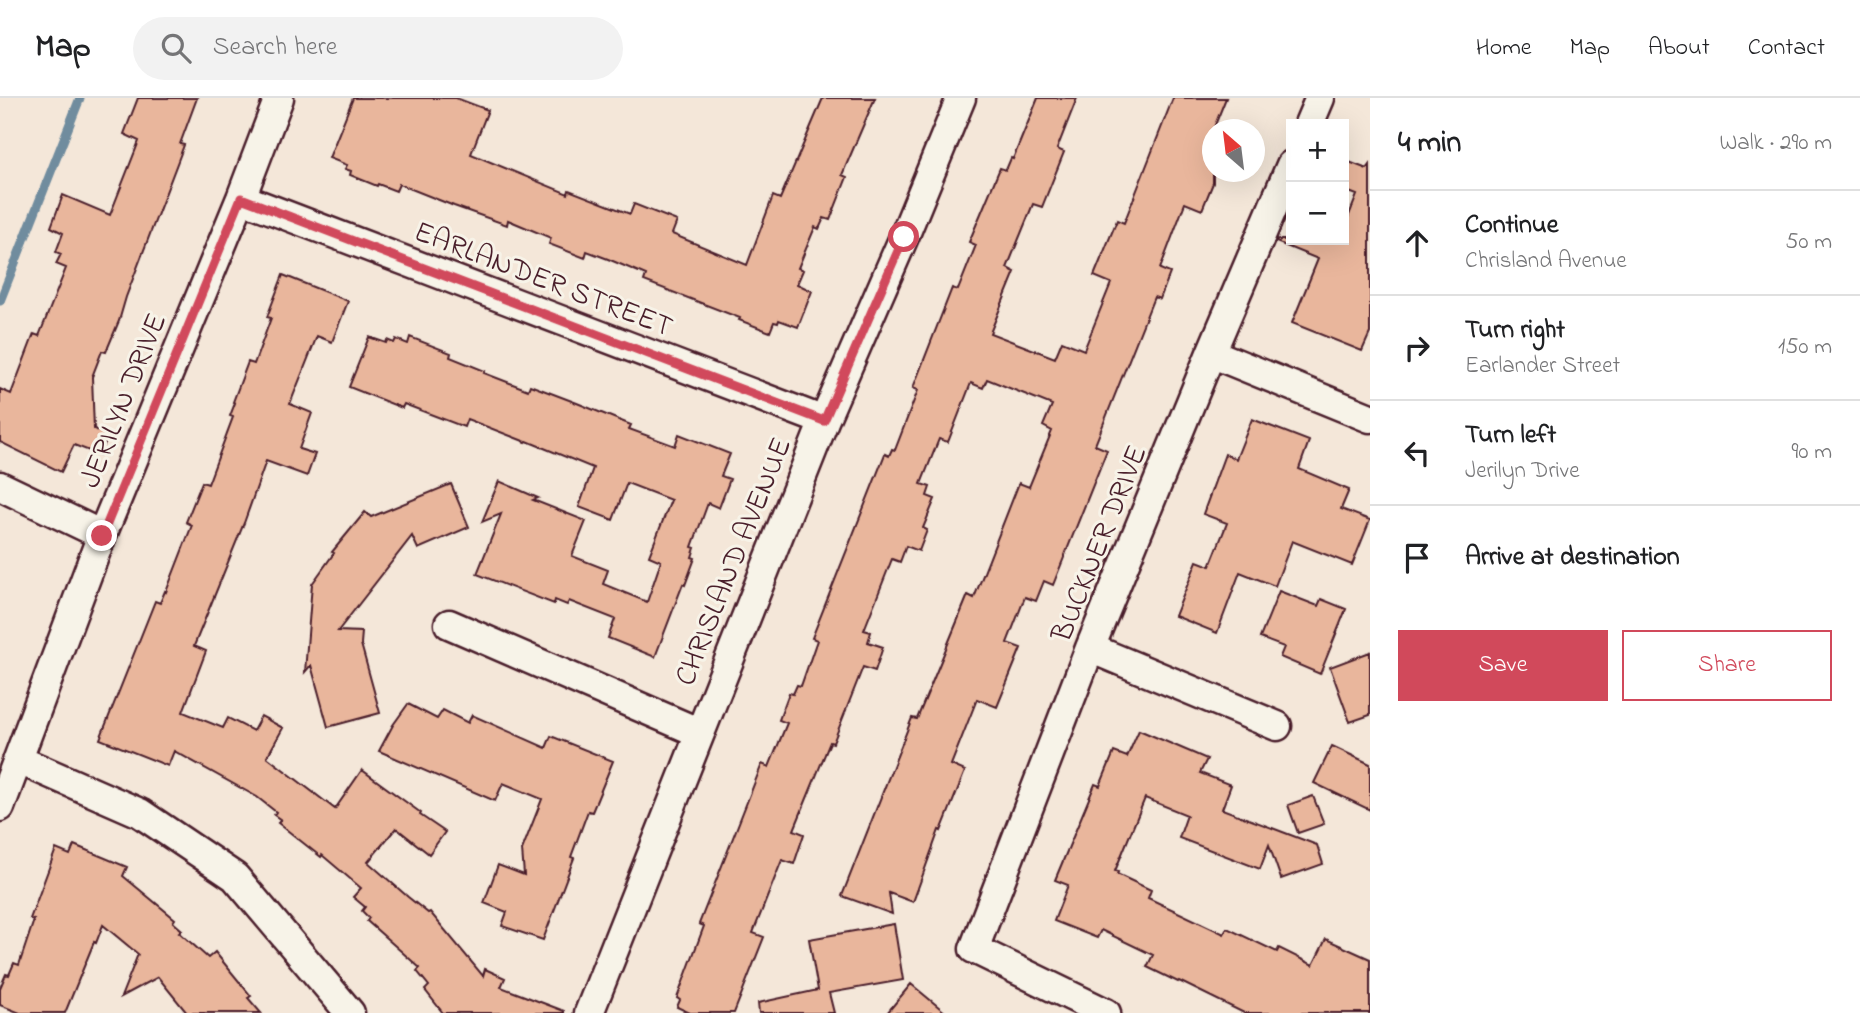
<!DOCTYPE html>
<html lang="en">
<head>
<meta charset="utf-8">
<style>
	:root { --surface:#fff; --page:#f2f2f2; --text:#202124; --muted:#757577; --line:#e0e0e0; --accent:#d1495b }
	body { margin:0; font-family:"Indie Flower",sans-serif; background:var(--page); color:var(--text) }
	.controls { position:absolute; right:21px; top:21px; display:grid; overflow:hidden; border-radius:0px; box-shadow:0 7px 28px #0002 }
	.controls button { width:63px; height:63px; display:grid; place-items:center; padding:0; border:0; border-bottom:2px solid var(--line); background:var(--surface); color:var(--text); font:35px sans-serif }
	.compass { position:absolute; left:1202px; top:21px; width:63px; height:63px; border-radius:50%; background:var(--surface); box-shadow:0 7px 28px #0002; rotate:332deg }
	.stop { position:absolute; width:21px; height:21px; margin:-16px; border:5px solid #d1495b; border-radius:50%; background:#fff }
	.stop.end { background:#d1495b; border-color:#fff; box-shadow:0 2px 7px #0008 }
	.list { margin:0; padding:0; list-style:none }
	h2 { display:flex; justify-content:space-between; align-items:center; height:91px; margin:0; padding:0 28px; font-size:30px }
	h2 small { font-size:23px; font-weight:400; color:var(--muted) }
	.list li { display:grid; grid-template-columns:46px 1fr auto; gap:21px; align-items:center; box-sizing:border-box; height:105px; padding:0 28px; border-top:2px solid var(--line) }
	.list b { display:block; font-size:26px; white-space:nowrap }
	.list p { margin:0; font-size:23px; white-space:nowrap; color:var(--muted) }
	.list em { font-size:23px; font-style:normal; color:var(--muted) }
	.actions { display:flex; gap:14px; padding:21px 28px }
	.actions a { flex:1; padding:16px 0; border:2px solid var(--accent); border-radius:0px; text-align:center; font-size:24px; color:var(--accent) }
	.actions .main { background:var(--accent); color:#fff }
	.icon { flex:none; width:38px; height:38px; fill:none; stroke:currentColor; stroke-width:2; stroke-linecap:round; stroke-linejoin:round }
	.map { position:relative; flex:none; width:1370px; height:915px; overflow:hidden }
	header { display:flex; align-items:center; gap:42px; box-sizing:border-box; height:98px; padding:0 35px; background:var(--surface); border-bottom:2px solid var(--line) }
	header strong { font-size:33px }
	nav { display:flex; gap:38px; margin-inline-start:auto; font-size:24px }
	.search { width:490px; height:63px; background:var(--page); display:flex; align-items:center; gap:18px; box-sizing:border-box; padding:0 24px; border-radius:38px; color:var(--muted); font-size:26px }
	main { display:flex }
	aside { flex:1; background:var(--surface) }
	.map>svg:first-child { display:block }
</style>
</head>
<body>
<header>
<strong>Map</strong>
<div class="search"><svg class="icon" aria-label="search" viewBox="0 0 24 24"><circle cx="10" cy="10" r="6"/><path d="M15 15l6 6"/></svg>Search here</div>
<nav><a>Home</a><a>Map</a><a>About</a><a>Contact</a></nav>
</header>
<main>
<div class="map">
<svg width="1370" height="915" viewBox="0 0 1370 915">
	<rect width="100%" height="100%" fill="#f4e7d9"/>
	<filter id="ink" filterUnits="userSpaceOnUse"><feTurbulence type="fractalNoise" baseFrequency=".0143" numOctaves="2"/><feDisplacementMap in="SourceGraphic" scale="14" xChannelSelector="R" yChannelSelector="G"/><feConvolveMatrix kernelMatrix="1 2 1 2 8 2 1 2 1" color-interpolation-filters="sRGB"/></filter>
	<g filter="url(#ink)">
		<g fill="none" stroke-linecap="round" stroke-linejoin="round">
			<!-- stream -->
			<path stroke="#708c9e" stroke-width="9" d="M0,203l80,-203"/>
		</g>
		<!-- building -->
		<path fill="#e9b69c" stroke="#4a1f2b" stroke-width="2" d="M138,0h59l-17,46 4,1 -58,152 -7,24 -13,31 -4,-1 -10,26 2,52 14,6 -8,20 -26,-10 -13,27 -61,-30v-53l11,5 23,-60 5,2 27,-68 -10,-4 5,-10 -5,-2 7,-19 -12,-6 12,-32 47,20 29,-74 -15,-7z
			M353,0h103l32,12 -17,44 97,40 1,-4 61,24 4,-10 43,17 -5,13 75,31 26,-69 7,3 43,-101h52l-33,77 5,2 -17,43 -6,-2 -5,11 -4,-2 -17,41 5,2 -6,14 15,7 -14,36 -19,-7 -1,3 -4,-1 -4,10 -31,-12 1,-2 -96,-37 2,-6 -38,-16 -21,-8 -2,7 -36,-14 2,-6 -43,-18 -1,5 -53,-19 -55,-22 -3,7 -18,-7 -1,2 -27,-11 1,-4 -6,-2 2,-4 -18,-7z
			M1038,0h39l-20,51 7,3 -22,55 -9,-3 -26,64 8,4 -25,61 65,25 7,-17 22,9 27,-67 -17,-7 23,-56 7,3 49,-125h53l-13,32v53l-11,27 -17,-7 -25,66 10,4 -10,26 -6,-2 -59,148 12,5 -54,135 -9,-4 -8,20 -11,-4 -18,46 14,5 -24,59 -20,-8 -26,66 14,6 -24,60 -2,-1 -26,72 -24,-9 3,21 -50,-18 70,-178 5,1 51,-124 6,3 45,-115 10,4 23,-56 -9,-5 9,-21 -65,-26 -4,9 -12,-5 -23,59 -9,-3 -18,45 9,3 -3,9 8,3 -12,29 4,2 -8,21 -13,-5 -6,16 -8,-3 -28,71 7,2 -3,10 15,5 -8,24 -12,-4 -30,76 -3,-1 -36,88 10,4 -10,30 -12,-4 -29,73 11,4 -30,76h-44l-13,-6 3,-7 -3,-2 27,-72 -5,-2 63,-160 7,3 18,-44 -8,-3 10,-27 4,1 4,-9 4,1 16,-46 -5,-2 73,-184 4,2 3,-7 3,1 23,-60 -5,-2 39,-100 6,2 18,-45 -7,-3 31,-74 6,2 5,-12 2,1z
			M1344,62l23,9 3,-4v168l-8,18 -70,-28 26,-64 -42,-17 1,-2h67v-12l13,-33 -13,-5z
			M283,177l65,26 -16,41 -15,-6 -27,68 22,9 -13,36 16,5 -8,22 -41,-15 -22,62 -50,123 12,5 -23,61 40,16 5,-10 25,13 8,-15 22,12 -16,29 68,52 27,-39 59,43 -1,2 25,17 -16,22 -33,-26 -28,34 40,35 20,16 2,-1 53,64 2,-7 20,9 -4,9 63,24v2h-121l-18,-23 4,-4 -12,-15 3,-3 -53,-47 2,-3 -7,-7 3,-4 -12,-10 8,-9 -39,-33 -1,2 -43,-34 3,-3 -7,-5 2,-3 -19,-15 -83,-46 -6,15 -68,-27 55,-138 5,2 5,-12 1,1 26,-67 -6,-3 16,-40 6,2 25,-67 -3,-1 5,-13 -2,-1 15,-40 6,2 17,-46 -4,-1z
			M369,239l17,6 1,-3 7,3 2,-4 12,5 2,-7 41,16 -1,4 35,14 -1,2 44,17 2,-5 47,18 54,22 -2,4 46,17 4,-12 51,20 -9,22 9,3 -11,29 -11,-5 -16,44 3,1 -3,9 3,1 -10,27 -2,-1 -28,73 -47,-19 7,-19 -46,-18 -2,4 -12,-5 -1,4 -77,-30 24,-60 -19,8 17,-41 39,17 -5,2 53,21 -14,35 36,14 -5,14 44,18 14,-41 -12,-5 22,-56 -44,-17 -14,37 -34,-13 14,-39 -66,-27 -1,1 -59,-23 -3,8 -60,-23 -2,4 -53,-21z
			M1252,321l57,22 -10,28 50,21 -8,19 29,11 -18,45 -60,-24 -17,45 -35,-14 -23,61 -42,-17 22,-55 13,5 17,-43 -24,-9 22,-60 11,5z
			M451,386l18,43 -51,22 -6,-13 -74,95 24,1 -1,12 19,69 -52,14 -17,-62 -6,7 7,-88 22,-31 -2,-1 33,-40 6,5z
			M1279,493l39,15 3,-7 25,10 -26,65 -40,-17 4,-10 -24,-9z
			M1370,554v63l-20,7 -20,-55z
			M408,606l29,15 6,-9 25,13 4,-8 74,33 5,-12 62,25 -21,51 -4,-1 -17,46 3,1 -31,82 -41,-14 5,-14 -23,-9 14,-38 26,10 -2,-25 20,-51 -39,-16 -8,18 -116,-50 14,-26z
			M1139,632l68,29 -7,14 31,12 -9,24 95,36 6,19 -42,15 -12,-34 -9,24 -81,-31 8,-23 -42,-17 -30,73 3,1 -1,2 34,16 -3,8 76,36 3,-6 50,24 2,-4 34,17 13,-26 44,20v54h-126l-65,-32 -1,1 -31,-15 6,-12 -52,-25 -4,8 -43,-17 14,-36 -13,-5 40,-96 5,2 14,-34 13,5z
			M1332,648l38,18v46l-56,-27z
			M1313,698l11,28 -26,9 -10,-28z
			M74,747l53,22 -4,9 52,43 -2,3 9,8 -3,2 29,26 7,-6 36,44 -3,2 13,15h-74l-29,-36 -37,20 17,-43 -35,-29 -7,18 -2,-1 -29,71h-45l-20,-8v-17l6,-14 3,1 5,-12 5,2 15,-45 -4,-1 26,-70 14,6z
			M894,826l9,56 -74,13 5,20h-75l-1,-10 60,-13 -9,-51z
			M911,886l35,29h-59z"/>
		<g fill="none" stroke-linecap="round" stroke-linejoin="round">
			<!-- minor casing -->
			<g stroke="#4a1f2b" stroke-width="33">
				<path id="minor" d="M1309,26l11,-26
					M241,100l583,223
					M1211,255l159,65
					M0,388l102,49
					M449,526l251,109
					M1090,550l187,78
					M19,662l121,53 95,64 115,136
					M0,709l102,-272 139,-337 38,-100
					M589,915l235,-592 80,-184 57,-139
					M1106,915l-132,-64 116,-301 121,-295 80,-188"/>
			</g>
			<!-- minor -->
			<use href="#minor" stroke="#f7f3e8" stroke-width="28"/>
		</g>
	</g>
	<g fill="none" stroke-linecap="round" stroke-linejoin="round" filter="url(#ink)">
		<!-- route -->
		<path stroke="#d1495b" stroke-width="9" d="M102,438l139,-338 583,223 80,-184"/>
	</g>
	<g text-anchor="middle" stroke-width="6" stroke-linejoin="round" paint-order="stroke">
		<!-- street labels -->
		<g font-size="30" fill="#4a1f2b" stroke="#f7f3e8">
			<text transform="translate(544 180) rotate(21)" y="10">EARLANDER STREET</text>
			<text transform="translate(122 302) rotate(-68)" y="10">JERILYN DRIVE</text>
			<text transform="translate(1098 445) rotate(-68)" y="10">BUCKNER DRIVE</text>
			<text transform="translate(732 463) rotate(-68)" y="10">CHRISLAND AVENUE</text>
		</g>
	</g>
</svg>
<div class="controls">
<button>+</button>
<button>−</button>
</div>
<svg class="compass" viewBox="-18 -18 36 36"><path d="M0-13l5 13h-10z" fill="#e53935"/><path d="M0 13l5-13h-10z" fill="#757577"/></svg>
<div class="stop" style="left:904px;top:139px"></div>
<div class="stop end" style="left:102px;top:438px"></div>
</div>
<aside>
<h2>4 min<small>Walk · 290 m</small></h2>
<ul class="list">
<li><svg class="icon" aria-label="ahead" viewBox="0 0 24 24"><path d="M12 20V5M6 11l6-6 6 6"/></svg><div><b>Continue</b><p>Chrisland Avenue</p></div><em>50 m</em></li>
<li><svg class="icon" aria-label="right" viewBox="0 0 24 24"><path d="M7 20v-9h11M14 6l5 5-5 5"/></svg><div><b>Turn right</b><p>Earlander Street</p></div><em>150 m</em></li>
<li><svg class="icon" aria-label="left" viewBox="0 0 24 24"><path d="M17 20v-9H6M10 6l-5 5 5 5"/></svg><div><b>Turn left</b><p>Jerilyn Drive</p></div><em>90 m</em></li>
<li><svg class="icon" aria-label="arrive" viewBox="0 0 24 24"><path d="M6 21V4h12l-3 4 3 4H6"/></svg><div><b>Arrive at destination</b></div></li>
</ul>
<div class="actions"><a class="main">Save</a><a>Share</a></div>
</aside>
</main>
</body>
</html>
